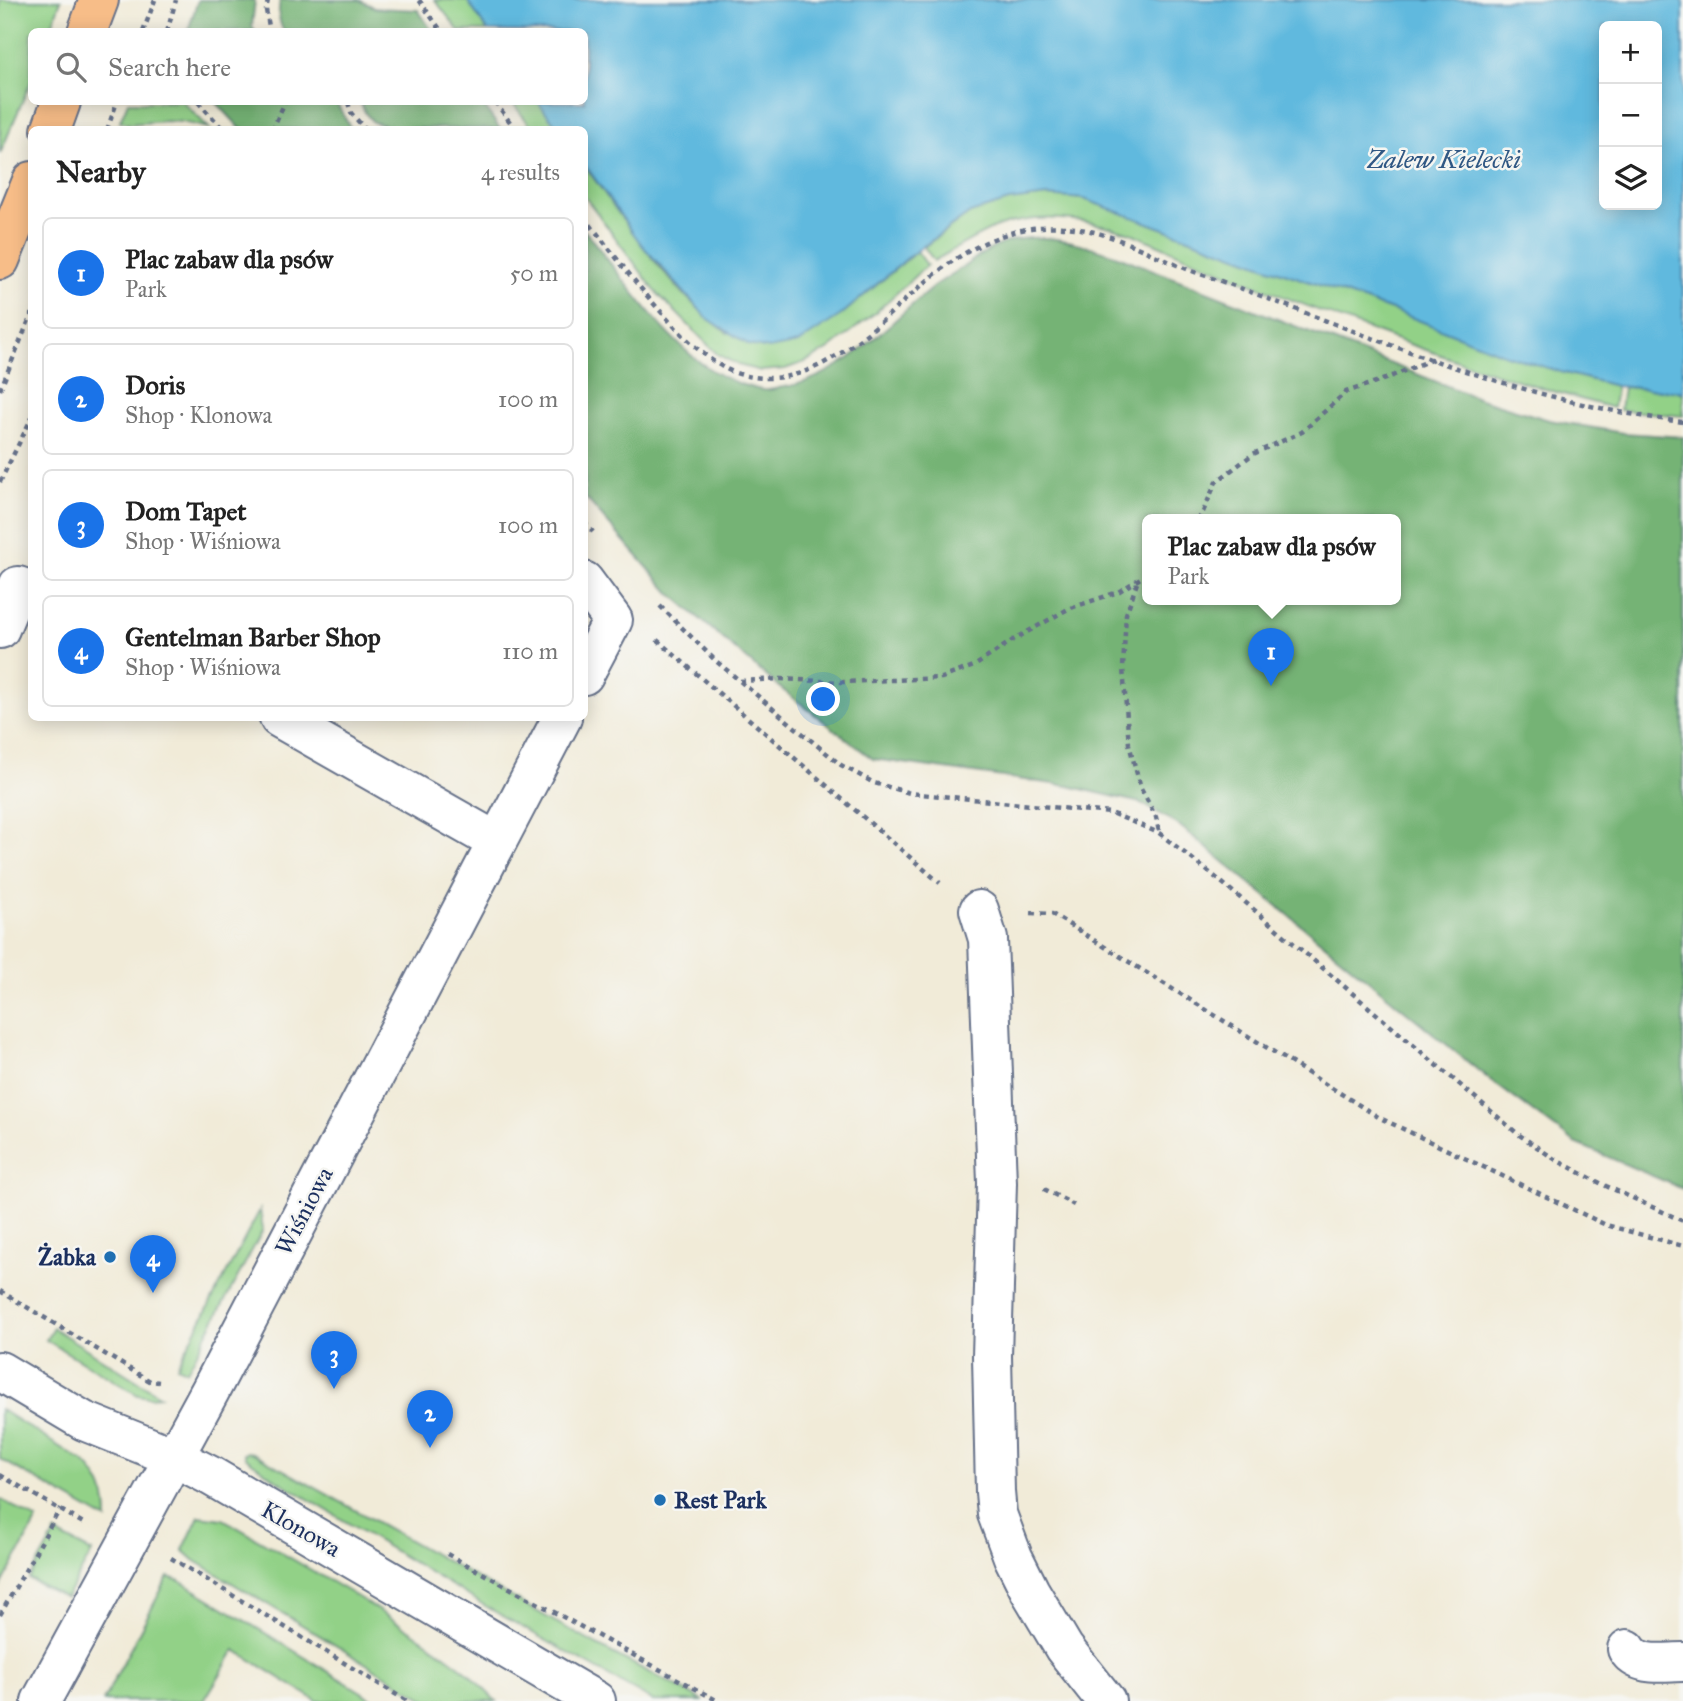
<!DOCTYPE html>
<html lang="en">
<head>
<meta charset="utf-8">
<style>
	:root { --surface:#fff; --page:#f6f6f6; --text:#222; --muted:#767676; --line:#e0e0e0; --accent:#1a73e8 }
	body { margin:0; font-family:"IM FELL Great Primer",serif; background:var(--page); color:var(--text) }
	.controls { position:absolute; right:21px; top:21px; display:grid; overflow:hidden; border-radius:10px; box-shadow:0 4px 18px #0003 }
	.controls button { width:63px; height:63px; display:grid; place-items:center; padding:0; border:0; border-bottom:2px solid var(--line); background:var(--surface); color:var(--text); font:35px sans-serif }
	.you { position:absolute; left:824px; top:700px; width:24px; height:24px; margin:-18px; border:5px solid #fff; border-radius:50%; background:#1a73e8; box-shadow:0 0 0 10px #1a73e833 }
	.badge { display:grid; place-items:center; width:46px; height:46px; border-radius:50%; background:var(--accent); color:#fff; font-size:23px; font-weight:700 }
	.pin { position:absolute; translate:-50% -58px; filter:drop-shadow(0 2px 4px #0008) }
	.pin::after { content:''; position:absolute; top:37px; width:24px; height:21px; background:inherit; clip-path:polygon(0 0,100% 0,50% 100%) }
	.popup { position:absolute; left:1142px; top:514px; width:259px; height:91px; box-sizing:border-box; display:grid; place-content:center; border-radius:10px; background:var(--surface); filter:drop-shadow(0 2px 5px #0005); font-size:23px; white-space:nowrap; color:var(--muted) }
	.popup b { font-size:26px; color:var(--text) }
	.popup::after { content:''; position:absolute; left:50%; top:100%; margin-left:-14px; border:14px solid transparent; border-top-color:var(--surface) }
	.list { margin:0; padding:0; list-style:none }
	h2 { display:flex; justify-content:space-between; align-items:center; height:91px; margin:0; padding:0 28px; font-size:30px }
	h2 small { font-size:23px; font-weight:400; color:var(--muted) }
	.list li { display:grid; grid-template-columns:46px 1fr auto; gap:21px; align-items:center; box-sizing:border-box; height:112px; margin:0 14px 14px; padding:0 14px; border:2px solid var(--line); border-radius:10px }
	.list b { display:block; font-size:26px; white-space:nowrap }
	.list p { margin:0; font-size:23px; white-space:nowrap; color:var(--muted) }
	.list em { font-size:23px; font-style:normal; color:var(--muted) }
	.icon { flex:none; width:38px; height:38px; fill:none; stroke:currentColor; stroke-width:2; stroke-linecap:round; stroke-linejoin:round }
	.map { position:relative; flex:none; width:1683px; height:1701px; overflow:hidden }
	.search { position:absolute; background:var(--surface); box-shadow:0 4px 18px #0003; left:28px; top:28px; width:560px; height:77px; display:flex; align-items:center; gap:18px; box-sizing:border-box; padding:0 24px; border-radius:10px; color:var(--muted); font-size:26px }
	.panel { position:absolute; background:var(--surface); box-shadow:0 4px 18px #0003; left:28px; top:126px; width:560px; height:595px; border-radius:10px }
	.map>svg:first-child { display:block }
</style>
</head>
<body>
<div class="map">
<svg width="1683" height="1701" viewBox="0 0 1683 1701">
	<rect width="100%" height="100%" fill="#f6f6f2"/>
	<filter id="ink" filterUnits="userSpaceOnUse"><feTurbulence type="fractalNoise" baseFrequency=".0143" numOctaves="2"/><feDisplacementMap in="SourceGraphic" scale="14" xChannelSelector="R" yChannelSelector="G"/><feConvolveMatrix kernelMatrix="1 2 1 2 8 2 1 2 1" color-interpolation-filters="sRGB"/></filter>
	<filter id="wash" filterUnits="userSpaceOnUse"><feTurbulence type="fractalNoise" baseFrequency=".00686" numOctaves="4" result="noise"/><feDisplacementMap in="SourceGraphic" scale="28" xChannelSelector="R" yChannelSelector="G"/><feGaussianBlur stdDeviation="1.57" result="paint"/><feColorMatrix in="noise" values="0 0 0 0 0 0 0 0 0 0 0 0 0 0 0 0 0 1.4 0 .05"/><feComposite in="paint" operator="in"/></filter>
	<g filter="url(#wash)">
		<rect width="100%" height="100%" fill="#f1ebd8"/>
		<!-- green -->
		<path fill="#92d187" stroke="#568072" stroke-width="2" d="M0,0h61l-11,31 -18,1 -1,49 -31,73z
			M435,0h32l21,31h-29z
			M128,102h55l26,26 -27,-6 -16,-1 -37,3 -9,-3z
			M512,102h26l21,27h-26z
			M584,165c43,59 84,124 143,168l114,-18 76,-64 10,14 -51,47 -48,38 -23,12 -20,7 -24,2 -23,-6 -21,-11 -61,-62 -71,-95z
			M1047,196l37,3 180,67 131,45 166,61 55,14 -3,22c-165,-44 -325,-107 -482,-175 -43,-14 -90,-22 -134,-6 -22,9 -42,22 -63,34l-10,-14 46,-34 39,-12z
			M1623,387l60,5v24l-63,-6z
			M260,1210l3,20 -76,141 -10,-5z
			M53,1328l108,68 -13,1 -10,-2 -92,-55z
			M0,1409l85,54c18,18 22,33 22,57l-107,-61z
			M247,1452l6,1 344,192 107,56h-51l-161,-91 -217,-131 -30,-22 -1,-3z
			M0,1499l37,21 -37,68z
			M199,1516l24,3 133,77 67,43 42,31 31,31h-68l-234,-141 -11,-10z
			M55,1533l37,19 -26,46 -37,-19z
			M168,1577l12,4 196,120h-59l-82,-51 -31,51h-101z"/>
		<!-- forest -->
		<path fill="#75b374" stroke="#487169" stroke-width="2" fill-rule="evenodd" d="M198,0h57l-3,26 3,5h-67z
			M280,0h79l17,8 42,2 14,21h-148c-6,-9 -6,-20 -4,-31z
			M216,102h120l15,27h-110z
			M360,102h121l19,27 -105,-1 -22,-6 -7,-8z
			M584,230c36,43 82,113 129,141 13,8 35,17 50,19 6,1 14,-2 21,-3 60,-10 103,-63 148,-99 10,-8 21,-14 31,-21 17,-12 35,-25 57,-28 35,-5 71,7 103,19l357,141 69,21 74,13 60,4v752l-108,-46 -85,-63 -310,-254 -39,-23 -73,-17 -195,-27 -94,-72 -108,-93 -86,-97zM1147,520h248v80h-248z"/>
		<!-- water -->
		<path fill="#60b9de" stroke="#3e749e" stroke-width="2" fill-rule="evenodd" d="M467,0h1216v392l-67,-6 -55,-14 -55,-17 -111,-44 -131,-45 -180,-67 -37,-3 -38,5 -39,12 -59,42 -70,60 -43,28 -29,6 -20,-4 -42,-27 -66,-74 -56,-79 -1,-35 -25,-1 -21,-27h46v-70l-96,-1zM1604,26h53v179h-53z"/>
	</g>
	<g filter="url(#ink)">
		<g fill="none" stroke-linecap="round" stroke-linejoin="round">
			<!-- minor casing -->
			<g stroke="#667189" stroke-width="42">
				<path id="minor" d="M584,581l29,39 -29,55
					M0,629l18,-43 14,5
					M279,718l218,124
					M979,910l9,29 9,244 -5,173 3,136 2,22 16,43 17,34 34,57 42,53
					M0,1371l84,50 90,36 37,19 385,225
					M1627,1649c11,19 37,13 56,13
					M41,1701l169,-310 352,-673"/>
			</g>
			<!-- major casing -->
			<g stroke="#667189" stroke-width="42">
				<path id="major" d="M87,32l12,-32
					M51,130l10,-28
					M0,260l32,-79"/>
			</g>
			<!-- path -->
			<path stroke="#667189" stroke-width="4.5" stroke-dasharray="5 5" stroke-linecap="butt" d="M268,0l-2,10 4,22
				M419,0l23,32
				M143,32l12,-32
				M167,32l9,-32
				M198,102l26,28
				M348,102l3,11 15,17
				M495,102l21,28
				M107,130l10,-28
				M272,130l13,-28
				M584,217c34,41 103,140 152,156 85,27 147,-60 207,-105 35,-26 77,-45 122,-41 40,3 75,22 112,38 17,7 35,13 52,19 148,55 296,119 454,138
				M0,390l32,-77
				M0,482l32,-65
				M1197,520l6,-8 13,-30 37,-28 49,-22 44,-40 39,-13 48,-20
				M584,522l9,10
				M1137,583l-11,31 -3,54 6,76 12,45 15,28 3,15
				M660,606l56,55 86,72 39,32 33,18 36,10 201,20 48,20 60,47 299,254 38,26 50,26 77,35
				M657,640l283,243
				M740,681l42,-2 60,3 100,-4 34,-13 37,-25 55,-31 50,-17 29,-18
				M1031,913l21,1 328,204 226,107 77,21
				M1044,1189l30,16
				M0,1291l150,90 9,1
				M0,1475l85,49
				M447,1554l271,147
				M171,1558l236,143
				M0,1615l60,-106"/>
			<!-- minor -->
			<use href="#minor" stroke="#fff" stroke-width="38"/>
			<!-- major -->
			<use href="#major" stroke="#f7bd88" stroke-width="38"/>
		</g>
	</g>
	<!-- markers -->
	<g fill="#1f6fb2" stroke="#f6f6f2" stroke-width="2.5">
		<circle cx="110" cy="1257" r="7"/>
		<circle cx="660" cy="1500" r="7"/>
	</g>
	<g text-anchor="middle" stroke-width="5" stroke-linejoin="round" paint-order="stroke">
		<!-- street labels -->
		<g font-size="24" fill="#1b2f5e" stroke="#f6f6f2">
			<text transform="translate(304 1211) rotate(-62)" y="8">Wiśniowa</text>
			<text transform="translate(301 1529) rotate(30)" y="8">Klonowa</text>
		</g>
		<!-- poi labels -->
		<g font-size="24" font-weight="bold" fill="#1b2f5e" stroke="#f6f6f2" text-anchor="end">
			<text x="96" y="1265">Żabka</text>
			<text x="674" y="1508" text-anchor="start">Rest Park</text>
		</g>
		<!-- water labels -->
		<g font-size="26" font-style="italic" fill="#305884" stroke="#f6f6f2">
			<text x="1444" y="168">Zalew Kielecki</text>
		</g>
	</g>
</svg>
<div class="controls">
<button>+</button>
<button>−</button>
<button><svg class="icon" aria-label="layers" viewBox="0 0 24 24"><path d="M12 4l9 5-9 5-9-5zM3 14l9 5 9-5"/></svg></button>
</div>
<div class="you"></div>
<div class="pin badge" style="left:1271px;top:686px">1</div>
<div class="popup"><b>Plac zabaw dla psów</b>Park</div>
<div class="pin badge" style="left:430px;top:1448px">2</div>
<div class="pin badge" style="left:334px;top:1389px">3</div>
<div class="pin badge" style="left:153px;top:1293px">4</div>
<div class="search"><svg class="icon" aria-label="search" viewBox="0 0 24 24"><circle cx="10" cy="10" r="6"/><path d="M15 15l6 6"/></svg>Search here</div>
<section class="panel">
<h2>Nearby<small>4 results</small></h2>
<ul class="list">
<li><span class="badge">1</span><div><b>Plac zabaw dla psów</b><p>Park</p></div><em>50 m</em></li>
<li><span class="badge">2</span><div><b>Doris</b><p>Shop · Klonowa</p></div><em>100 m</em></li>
<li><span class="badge">3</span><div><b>Dom Tapet</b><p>Shop · Wiśniowa</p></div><em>100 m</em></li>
<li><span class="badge">4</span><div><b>Gentelman Barber Shop</b><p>Shop · Wiśniowa</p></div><em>110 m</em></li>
</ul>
</section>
</div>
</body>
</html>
